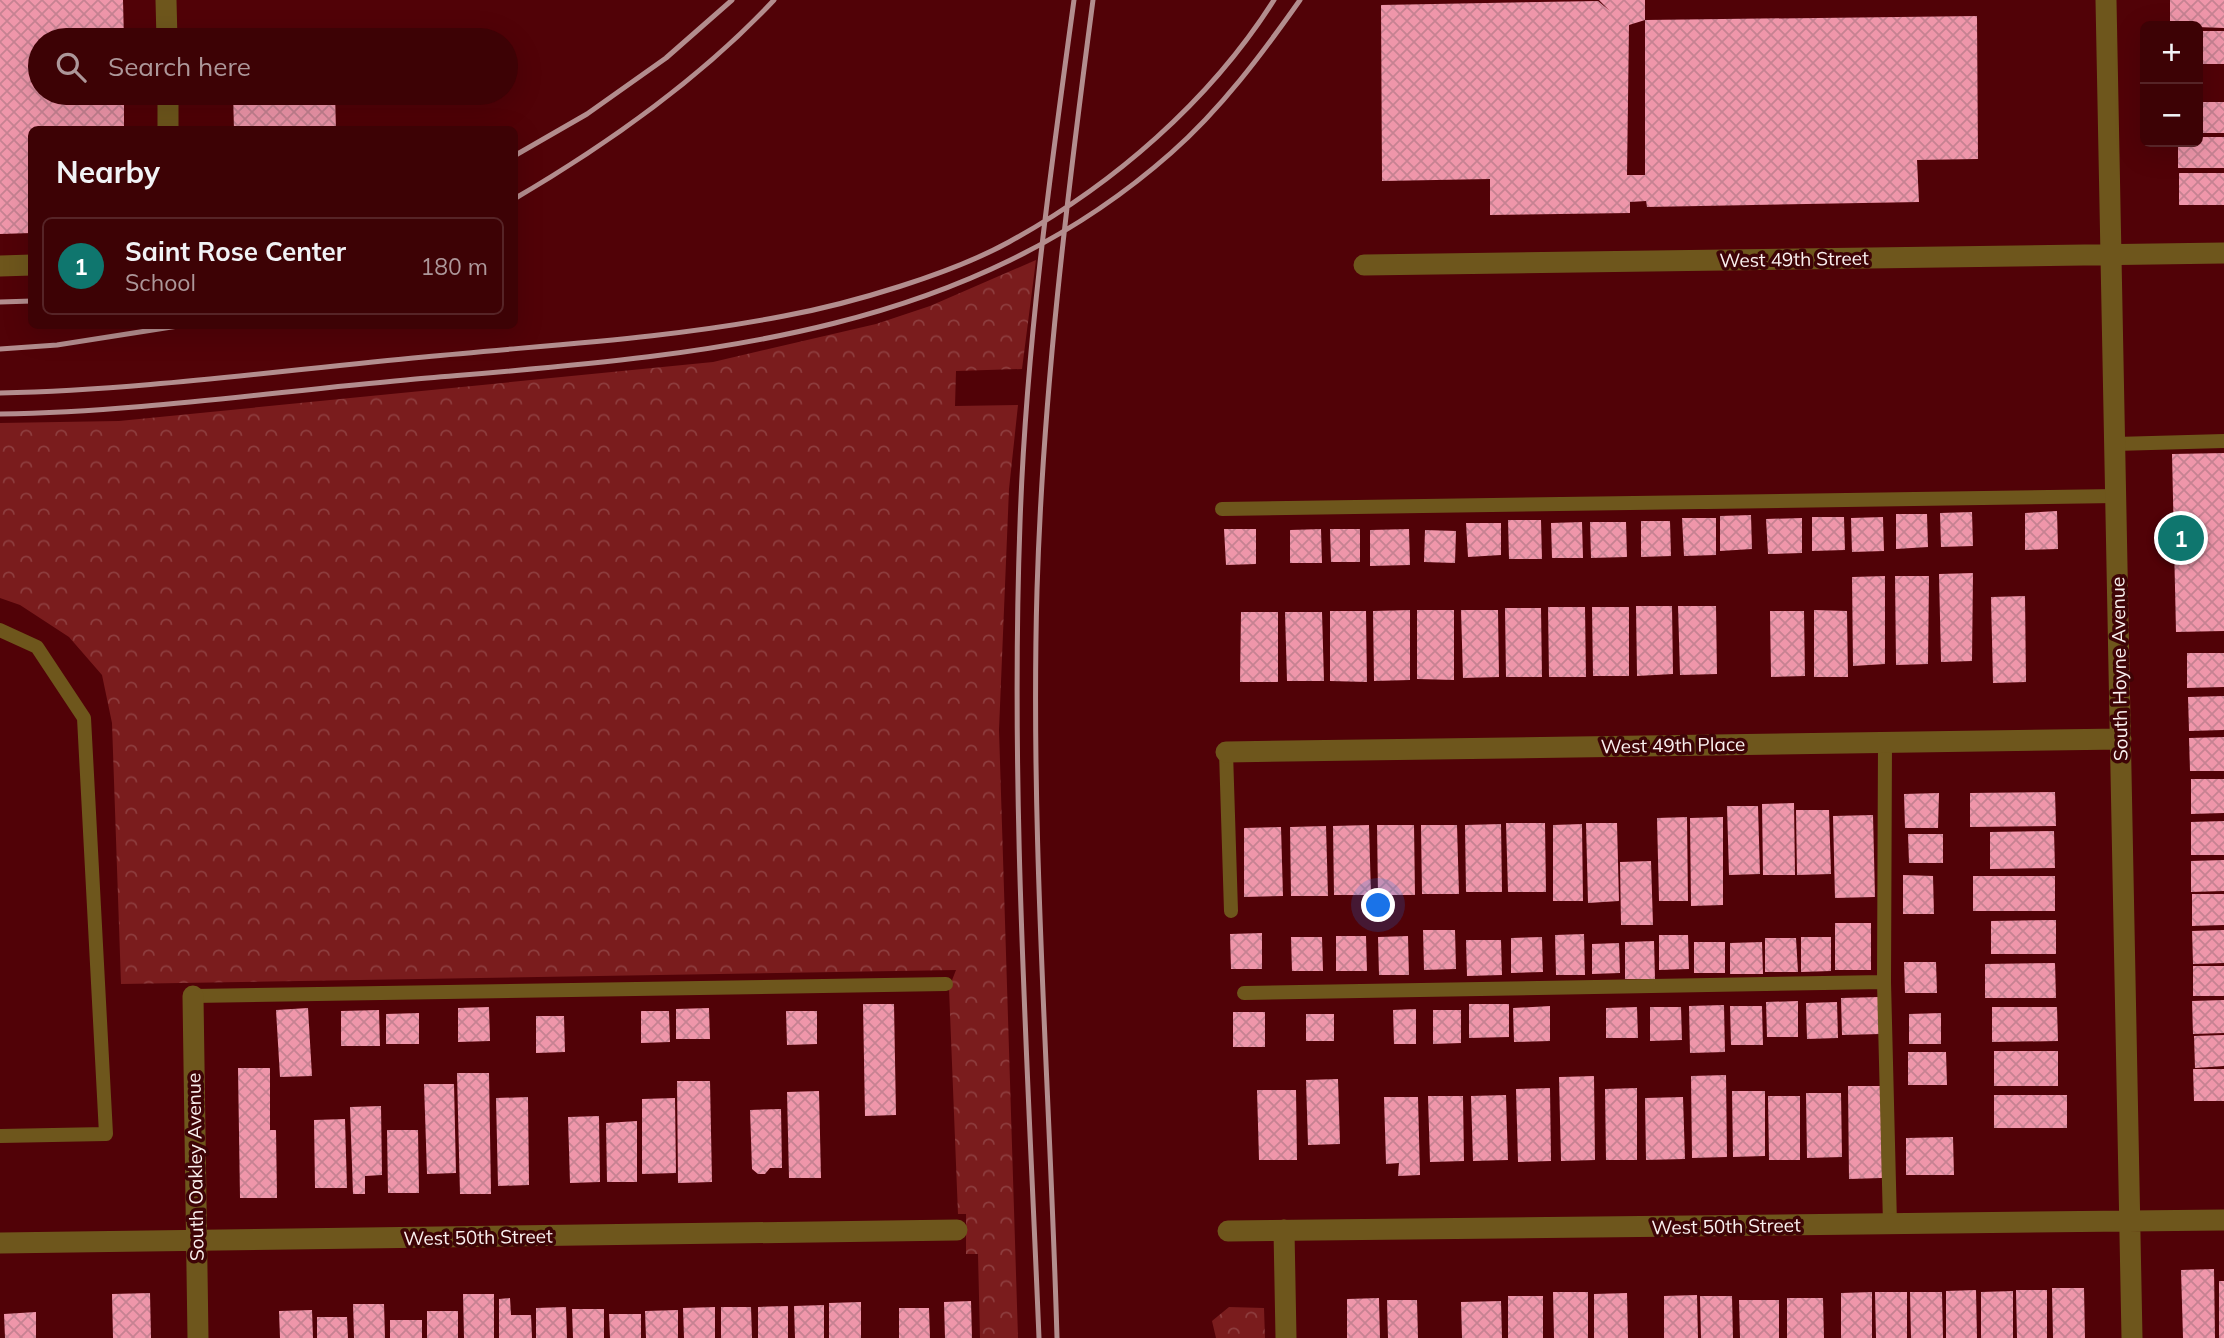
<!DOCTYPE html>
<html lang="en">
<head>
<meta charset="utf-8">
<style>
	:root { --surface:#3d0205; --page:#481013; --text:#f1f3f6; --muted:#ad979a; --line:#562427; --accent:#0f766e }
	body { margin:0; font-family:Mulish,sans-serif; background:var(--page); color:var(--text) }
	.controls { position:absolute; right:21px; top:21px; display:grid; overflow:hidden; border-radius:10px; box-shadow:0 7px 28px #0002 }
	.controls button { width:63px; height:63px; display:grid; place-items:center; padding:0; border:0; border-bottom:2px solid var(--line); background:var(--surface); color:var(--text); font:35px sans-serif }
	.you { position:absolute; left:1379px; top:906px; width:24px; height:24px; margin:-18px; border:5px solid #fff; border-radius:50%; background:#1a73e8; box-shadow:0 0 0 10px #1a73e833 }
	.badge { display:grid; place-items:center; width:46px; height:46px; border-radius:50%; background:var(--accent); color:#fff; font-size:23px; font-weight:700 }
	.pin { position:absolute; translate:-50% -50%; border:4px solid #fff; box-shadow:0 2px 7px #0006 }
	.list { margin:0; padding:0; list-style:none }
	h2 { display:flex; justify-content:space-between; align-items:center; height:91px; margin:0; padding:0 28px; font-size:30px }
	h2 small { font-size:23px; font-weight:400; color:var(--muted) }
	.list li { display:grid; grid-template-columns:46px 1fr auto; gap:21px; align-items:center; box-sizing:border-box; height:98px; margin:0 14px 14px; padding:0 14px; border:2px solid var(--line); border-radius:10px }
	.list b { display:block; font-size:26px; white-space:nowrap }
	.list p { margin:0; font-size:23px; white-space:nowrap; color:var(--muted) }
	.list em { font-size:23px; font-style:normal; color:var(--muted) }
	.icon { flex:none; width:38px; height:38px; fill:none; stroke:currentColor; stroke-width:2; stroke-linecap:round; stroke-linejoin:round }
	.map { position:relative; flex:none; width:2224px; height:1338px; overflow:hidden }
	.search { position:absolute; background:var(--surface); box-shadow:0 7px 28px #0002; left:28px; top:28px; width:490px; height:77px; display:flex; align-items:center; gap:18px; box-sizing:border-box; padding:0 24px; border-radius:38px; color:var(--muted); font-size:26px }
	.panel { position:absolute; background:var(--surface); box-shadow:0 7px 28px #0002; left:28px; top:126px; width:490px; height:203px; border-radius:10px }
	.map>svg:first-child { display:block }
</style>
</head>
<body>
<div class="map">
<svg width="2224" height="1338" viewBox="0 0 2224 1338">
	<defs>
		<pattern id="forest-crowns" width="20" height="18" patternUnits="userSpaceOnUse" patternTransform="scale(1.75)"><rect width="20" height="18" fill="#7a1c1d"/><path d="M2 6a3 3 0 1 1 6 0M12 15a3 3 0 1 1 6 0" fill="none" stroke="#8e3d3e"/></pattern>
		<pattern id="building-cross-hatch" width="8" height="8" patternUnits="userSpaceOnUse" patternTransform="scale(1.75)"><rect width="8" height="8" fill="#ef96aa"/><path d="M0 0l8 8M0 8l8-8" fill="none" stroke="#c68292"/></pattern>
	</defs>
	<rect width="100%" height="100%" fill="#510207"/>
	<!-- forest -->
	<path fill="url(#forest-crowns)" d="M1036,260l-14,109 -66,2 -1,35 63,-1 -9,84 -10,241 19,608h-38l-2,-84h-12v-40h-8l-9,-226 7,-18 -835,14 -9,-261 -10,-48 -33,-38 -49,-32 -20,-7v-175l119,-2 594,-59 163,-38 54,-18z
		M1229,1307l35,1 1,30h-49l-4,-17z"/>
	<!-- building -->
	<path fill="url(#building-cross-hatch)" d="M0,0h123l1,40h-84v53h84v37h-92v103l-32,1z
		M1599,0h46v20l-16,5 -2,150h18v-155l332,-4 1,143 -61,1 2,42 -272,5 -1,-6 -16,1v11l-140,2v-36l-108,2 -1,-176 217,-4 12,10z
		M2170,0h54v28l-54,-2z
		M2198,31h26v33h-26z
		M233,93h102l1,37h-102z
		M2198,102h26v31h-26z
		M2198,137h26v31h-46v-26h20z
		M2179,173h45v32h-45z
		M2224,453v178l-48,1 -4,-178z
		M2057,511l1,38 -33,1v-37z
		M1972,512l1,34 -32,1 -1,-34z
		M1896,514h31l1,33 -32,2z
		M1751,515l1,34 -32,2v-35z
		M1812,517h32l1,33 -33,1z
		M1883,517l1,34 -32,1 -1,-34z
		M1682,518h34v37l-32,1z
		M1802,518v35l-34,1 -2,-35z
		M1508,520h33l1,39h-33z
		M1641,521h29l1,35 -30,1z
		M1582,522l1,36h-31l-1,-35z
		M1590,522h36l1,35 -36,1z
		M1466,523h35v32l-33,2z
		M1224,529h32v35l-30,1z
		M1321,529l1,34h-32v-33z
		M1330,529h30v33h-29z
		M1409,529l1,36 -40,1v-36z
		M1425,530l31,1 -1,32 -31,-1z
		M1973,573l-1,88 -31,1 -2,-88z
		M1885,576v88l-32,2 -1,-89z
		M1895,576h34l-1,88 -32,1z
		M2025,596l1,86 -33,1 -2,-86z
		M1636,606h36l1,68 -36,2z
		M1678,606h38l1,68 -37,1z
		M1548,607h37l1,70h-37z
		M1592,607h37v69h-36z
		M1505,608h36l1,69h-36z
		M1410,610v70l-36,1 -1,-70z
		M1417,610h37v70l-37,-1z
		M1461,610h37l1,67 -36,1z
		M1814,610l33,1 1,66h-34z
		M1330,611h36l1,71 -37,-1z
		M1770,611h34l1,65 -34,1z
		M1241,612h37v70h-38z
		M1285,612h37l2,69h-37z
		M2187,653h37v34l-37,1z
		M2224,696v34l-35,1 -1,-34z
		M2224,737v34h-34l-1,-33z
		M2191,779h33v34l-33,1z
		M2055,792l1,34 -86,1v-34z
		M1939,793l-1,35h-33l-1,-34z
		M1794,803l1,72h-32l-1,-71z
		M1727,806h31l2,68 -31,1z
		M1796,810h33l2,64 -34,1z
		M1873,815l2,82 -40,1 -2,-82z
		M1687,817l1,84h-29l-2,-83z
		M1723,817v88l-32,1 -1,-88z
		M2224,821v34h-33v-33z
		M1506,823h39l1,69h-38z
		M1586,823h31l2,78 -31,2z
		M1501,824l1,68h-36l-1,-67z
		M1582,824l1,77h-30v-76z
		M1369,825l2,70h-37l-1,-69z
		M1377,825h37l1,70h-37z
		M1421,825h36l2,69h-37z
		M1326,826l2,70h-37l-1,-69z
		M1281,827l2,69 -39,1v-69z
		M2054,831l1,37 -65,1v-37z
		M1908,834h35v29h-34z
		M2224,860v31l-33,1v-31z
		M1651,861l2,64h-32l-1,-63z
		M1903,875l30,1 1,38h-31z
		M1973,876h82v35h-82z
		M2192,894h32v31l-32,1z
		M2056,920v34h-65v-33z
		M1835,923h36v47h-36z
		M1423,930h32l1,39 -32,1z
		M2224,930v33l-31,1 -1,-33z
		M1262,933v36h-31l-1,-35z
		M1584,934l1,41h-29l-1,-40z
		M1659,935h29l1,34 -30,1z
		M1336,936h30l1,35h-31z
		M1408,936l1,39h-30l-1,-38z
		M1291,937h31l1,34h-31z
		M1542,937l1,35 -32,1v-35z
		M1801,937h30v34l-30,1z
		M1765,938h31l2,34h-33z
		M1466,940h35l1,35 -35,1z
		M1654,941l1,38h-30v-37z
		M1694,942h31v31h-31z
		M1762,942l1,32h-33v-31z
		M1619,943l1,30 -28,1v-30z
		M1904,962h32l1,31h-32z
		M2055,963l1,35h-71v-34z
		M2193,966h31v30h-31z
		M1879,997l1,37 -38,1 -1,-37z
		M2224,1000v33l-31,1 -1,-33z
		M1798,1001v36h-31l-1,-35z
		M1837,1002l1,36 -31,1 -1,-36z
		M863,1004h31l2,111 -31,1z
		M1469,1004h40v33l-40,1z
		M1724,1005l1,47 -35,1 -1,-47z
		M1550,1006v35l-36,1 -1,-34z
		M1730,1006h32l1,39h-32z
		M489,1007l1,34 -32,1v-34z
		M1637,1007l1,31h-32v-30z
		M1650,1007h31l1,33 -32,1z
		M1992,1007h65l1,34 -66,1z
		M308,1008l4,68 -32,1 -4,-67z
		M709,1008l1,31h-34v-30z
		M1416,1009v35h-22l-1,-34z
		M379,1010l1,36h-39v-35z
		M1433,1010h28v33l-28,1z
		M641,1011h28l1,31 -29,1z
		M786,1011h31v33l-30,1z
		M1233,1012h32v35h-32z
		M419,1013v31h-33v-30z
		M1941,1013v31h-32v-30z
		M1306,1014h28v27h-28z
		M536,1016h28l1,36 -29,1z
		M2224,1035v31l-29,2 -1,-32z
		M1994,1051h64v35h-64z
		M1908,1052h38l1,33h-39z
		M238,1068h32v62h6l1,68h-37z
		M2193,1069h31v32h-30z
		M457,1073h32l2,121h-31z
		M1726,1075l1,82 -35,1 -1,-82z
		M1594,1076l1,84 -34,1 -2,-84z
		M1338,1079l2,65 -32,1 -2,-65z
		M677,1081h33l2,101 -34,1z
		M424,1084h30l2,89 -29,1z
		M1848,1086h33l1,92 -33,1z
		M1550,1088l1,73 -33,1 -2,-73z
		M1637,1088v72h-31l-1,-71z
		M1257,1090h39l1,70h-38z
		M819,1091l2,87h-32l-2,-86z
		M1732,1091h33v65l-32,1z
		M1806,1093h35l1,64 -35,1z
		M1506,1095l2,65 -35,1 -2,-65z
		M1994,1095h73v33h-73z
		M1428,1096h35l1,65 -34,1z
		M1768,1096h32v64h-31z
		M528,1097l1,88 -31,1 -2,-88z
		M1384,1097h34l2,78 -22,1 1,-13 -13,1z
		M1683,1097l2,62 -39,1 -1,-62z
		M675,1098l1,75 -34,1v-75z
		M381,1106l1,69 -17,1v18h-12l-3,-87z
		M781,1109l1,59h-12l-5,6h-7l-6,-5 -2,-59z
		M599,1116l1,66 -30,1 -2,-66z
		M345,1119l2,69h-32l-1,-68z
		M637,1121v61h-30l-1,-59z
		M387,1130h31l1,63h-31z
		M1953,1137l1,38h-48v-37z
		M2214,1269l1,69h-32l-2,-68z
		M2219,1281h5v57h-5z
		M2052,1288h32l1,50h-32z
		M1976,1290l1,48h-31v-47z
		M2016,1290h31v48h-30z
		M2013,1291v47h-32v-46z
		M1553,1292h35v46h-34z
		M1872,1292v46h-31v-45z
		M1875,1292h32v46h-31z
		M1910,1292h32l1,46h-32z
		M150,1293l1,45h-38l-1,-44z
		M1627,1293l1,45h-34v-44z
		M463,1294h31v44h-30z
		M1697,1295l1,43h-34v-42z
		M1508,1296h35v42h-35z
		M1700,1296h32l1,42h-32z
		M510,1298l1,17h20l1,23h-33v-39z
		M1379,1298l1,40h-33v-39z
		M1787,1298h36l1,40h-37z
		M1387,1300h30l1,38h-30z
		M1739,1300h40v38h-39z
		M971,1301l1,37h-27l-1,-36z
		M1501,1301l1,37h-40l-1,-36z
		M861,1302v36h-32v-35z
		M353,1304h31l1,34h-31z
		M824,1305v33h-29l-1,-32z
		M788,1306v32h-30v-31z
		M566,1307l1,31h-31v-30z
		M715,1307v31h-31l-1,-30z
		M721,1307h30l1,31h-31z
		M899,1308h30l1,30h-31z
		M572,1309h32v29h-31z
		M312,1310l1,28h-33l-1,-27z
		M678,1310v28h-32l-1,-27z
		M427,1311h31v27h-31z
		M36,1312v26h-31l-1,-24z
		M609,1314h32v24h-31z
		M317,1317h30l1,21h-31z
		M390,1320h32v18h-32z"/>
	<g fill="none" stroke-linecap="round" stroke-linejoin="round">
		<!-- service -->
		<path stroke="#6e561c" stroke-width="14" d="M2115,444l109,-3
			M1222,509l894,-13
			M0,630l37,17 47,71 22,416 -106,2
			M1885,742l-1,240 6,242
			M1226,752l5,159
			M1244,993l640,-11
			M193,996l753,-12"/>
		<!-- minor -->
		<path stroke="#6e561c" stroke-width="21" d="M166,0l1,40
			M2106,0l26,1338
			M168,93v37
			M1364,265l860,-12
			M0,266l32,-1
			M1226,752l895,-13
			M193,996l5,342
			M1284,1230l2,108
			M1228,1231l996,-11
			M0,1243l957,-13"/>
		<!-- rail -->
		<path stroke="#b38d8e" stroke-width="5" d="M514,156l73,-42 79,-56 66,-58
			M514,199c94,-55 186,-120 260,-199
			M0,302l32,-1
			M0,349l57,-4 121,-19
			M0,393c141,-3 283,-23 424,-36 120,-12 242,-18 360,-41 66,-12 167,-42 225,-74 104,-57 201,-141 265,-242
			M0,414c136,-2 271,-22 406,-34 273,-24 549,-36 765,-227 50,-44 91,-99 129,-153
			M1039,1338c-11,-271 -29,-544 -19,-815 6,-176 30,-349 54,-523
			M1057,1338c-7,-249 -27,-499 -20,-748 6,-198 30,-393 56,-590"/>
	</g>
	<g text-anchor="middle" stroke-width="7" stroke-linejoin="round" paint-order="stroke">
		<!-- street labels -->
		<g font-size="19" fill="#faf0ef" stroke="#3e0406">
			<text transform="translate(1794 259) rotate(-1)" y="7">West 49th Street</text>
			<text transform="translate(2119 669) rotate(-91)" y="7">South Hoyne Avenue</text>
			<text transform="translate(1673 745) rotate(-1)" y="7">West 49th Place</text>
			<text transform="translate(195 1167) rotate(-91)" y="7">South Oakley Avenue</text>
			<text transform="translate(1726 1226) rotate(-1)" y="7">West 50th Street</text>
			<text transform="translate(478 1237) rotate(-1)" y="7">West 50th Street</text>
		</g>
	</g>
</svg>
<div class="controls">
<button>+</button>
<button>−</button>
</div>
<div class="you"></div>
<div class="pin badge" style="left:2181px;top:538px">1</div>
<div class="search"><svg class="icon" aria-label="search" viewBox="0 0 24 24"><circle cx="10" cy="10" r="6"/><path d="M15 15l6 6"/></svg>Search here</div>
<section class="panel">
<h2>Nearby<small></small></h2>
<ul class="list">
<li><span class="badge">1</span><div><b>Saint Rose Center</b><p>School</p></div><em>180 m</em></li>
</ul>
</section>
</div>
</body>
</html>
